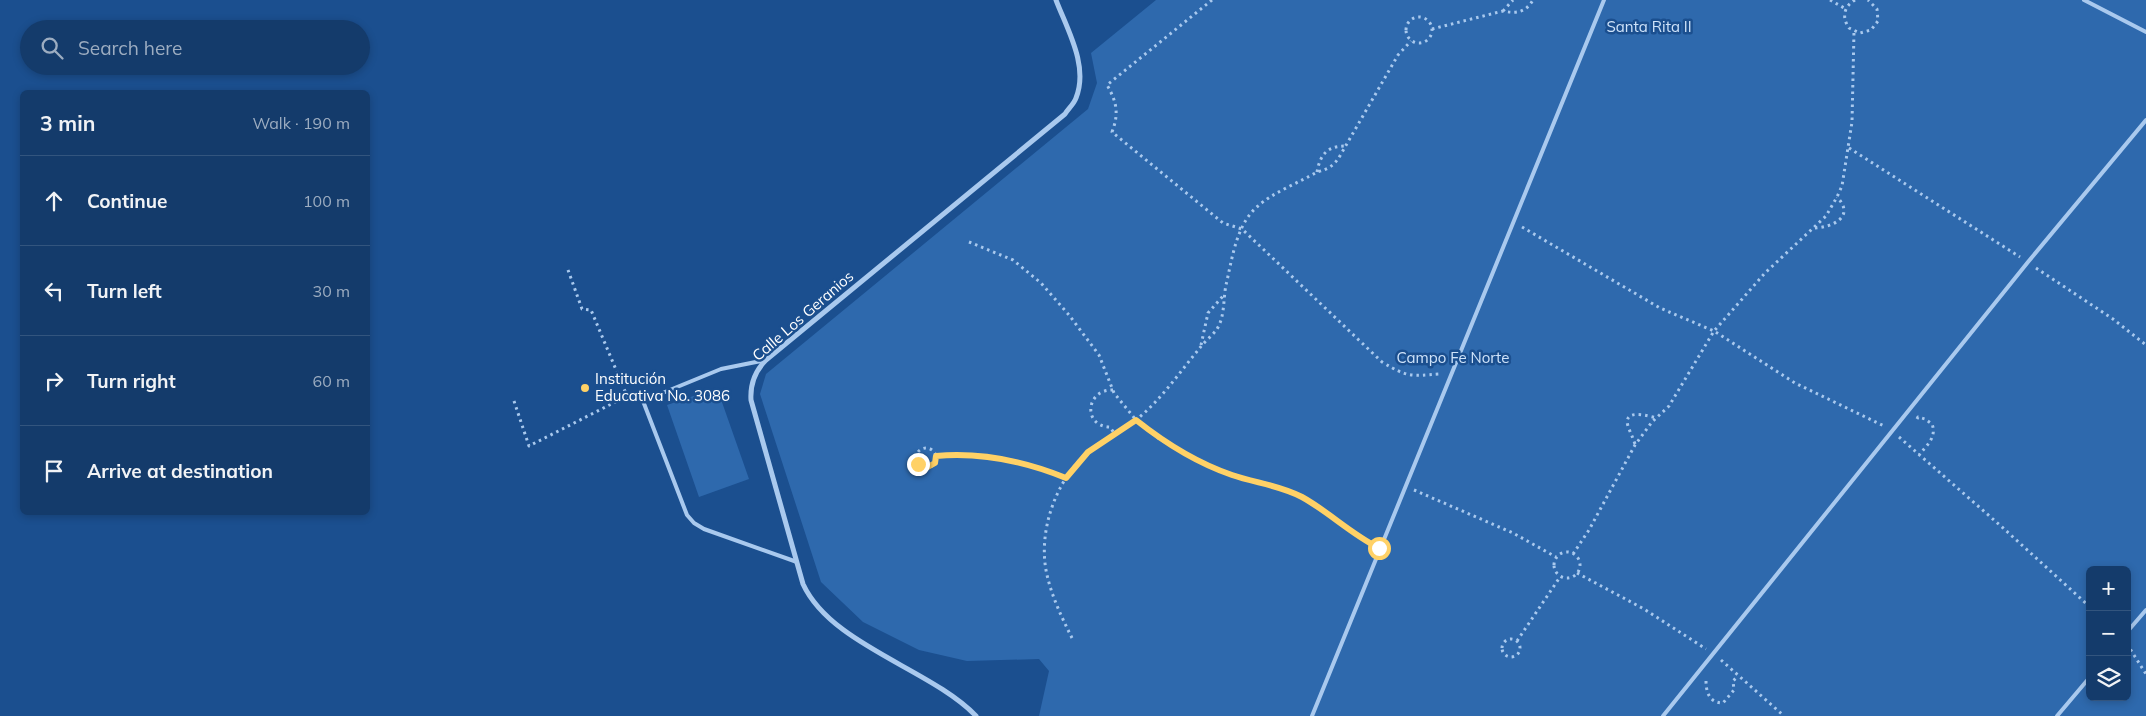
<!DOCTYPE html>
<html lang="en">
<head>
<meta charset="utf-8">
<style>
	:root { --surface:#143b6b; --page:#214673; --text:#f1f3f6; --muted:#9dadc1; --line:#33557e }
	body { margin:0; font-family:Mulish,sans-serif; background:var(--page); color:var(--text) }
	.controls { position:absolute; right:15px; bottom:15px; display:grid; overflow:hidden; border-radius:8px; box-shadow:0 2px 8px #0003 }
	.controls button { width:45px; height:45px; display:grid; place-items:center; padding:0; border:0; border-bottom:1px solid var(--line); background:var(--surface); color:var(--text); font:25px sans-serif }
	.stop { position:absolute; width:15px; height:15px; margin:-11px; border:4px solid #ffd166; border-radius:50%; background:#fff }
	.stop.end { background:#ffd166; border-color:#fff; box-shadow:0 1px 5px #0008 }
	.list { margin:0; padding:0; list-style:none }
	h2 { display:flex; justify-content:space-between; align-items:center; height:65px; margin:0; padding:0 20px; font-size:21px }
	h2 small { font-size:16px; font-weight:400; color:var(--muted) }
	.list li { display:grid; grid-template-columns:32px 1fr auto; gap:15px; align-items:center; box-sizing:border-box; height:90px; padding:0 20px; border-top:1px solid var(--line) }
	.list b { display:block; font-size:19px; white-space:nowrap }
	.list em { font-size:16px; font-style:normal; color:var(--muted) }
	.icon { flex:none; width:28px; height:28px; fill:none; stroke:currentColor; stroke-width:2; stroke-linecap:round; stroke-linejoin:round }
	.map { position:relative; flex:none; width:2146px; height:716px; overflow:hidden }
	.search { position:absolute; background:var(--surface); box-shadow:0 2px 8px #0003; left:20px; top:20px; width:350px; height:55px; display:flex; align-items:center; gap:12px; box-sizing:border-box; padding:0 18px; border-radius:28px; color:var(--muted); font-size:19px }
	.panel { position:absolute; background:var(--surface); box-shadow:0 2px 8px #0003; left:20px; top:90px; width:350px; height:425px; border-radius:8px }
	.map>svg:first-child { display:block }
</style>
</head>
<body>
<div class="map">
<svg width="2146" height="716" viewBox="0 0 2146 716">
	<rect width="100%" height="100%" fill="#1b4f8f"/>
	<!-- green -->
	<path fill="#2e69ad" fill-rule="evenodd" d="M1156,0h990v716h-1107l10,-45 -10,-12 -72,2 -48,-11 -56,-28 -42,-40 -61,-188 6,-20 322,-265 9,-26 -6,-30zM2090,570h37v127h-37z
		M717,388l32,91 -50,18 -32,-92z"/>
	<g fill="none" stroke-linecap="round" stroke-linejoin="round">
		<!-- path -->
		<path stroke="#a9c9ee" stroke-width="3" stroke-dasharray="2.5 4" stroke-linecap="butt" d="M1212,0l-105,85c10,17 12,29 5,47l111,91 19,6 140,133c27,16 28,14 58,12
			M1830,0l16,9
			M1855,0c-12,7 -13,18 -6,28l11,5 11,-3 7,-9 -1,-12 -9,-9
			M1503,11l10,-11
			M1406 30a13 13 0 1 1 26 0a13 13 0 1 1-26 0Z
			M1432,29l71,-18c14,3 23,1 30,-11
			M1849,148l171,109
			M1317,172c3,-17 10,-26 28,-26
			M1522,227l138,81 54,23 81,52 89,43
			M1815,228c17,-1 41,-11 22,-31
			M969,242l44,18 28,23 28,32 30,40 15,38 22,27 22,18 36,21 39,17 40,9 28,11 71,48
			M2036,268l77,51 33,26
			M568,270l14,39 9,1 36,86
			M1201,345l7,-32 15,-17
			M1113,390c-27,-1 -31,36 -3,37l4,6
			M514,401l15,45 98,-50 8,2
			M1917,419l1,-2 7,2 7,5c5,13 -5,21 -13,31
			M1899,437l103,90 88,80
			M1635,444c-2,-6 -4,-10 -6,-15 -9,-22 19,-13 28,-11
			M916 458a10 10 0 1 1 20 0a10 10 0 1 1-20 0Z
			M936,456c46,-4 87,6 130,22
			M1414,490l99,43 43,24
			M1554 565a13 13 0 1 1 26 0a13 13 0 1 1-26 0Z
			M1573,554l16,-24 46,-85 17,-23 17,-16 45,-75 51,-58 61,-57 11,-19 5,-11 10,-64 2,-91
			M1577,573l67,36 62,40
			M1072,638c-10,-20 -20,-41 -25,-63 -10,-43 9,-96 42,-124 14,-12 33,-20 47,-31 25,-20 43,-47 63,-71 5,-7 13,-13 18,-20 8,-13 6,-29 9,-44 6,-25 10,-61 32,-79 14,-13 42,-24 59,-34 12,-3 18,-7 24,-18l57,-99 13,-14
			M1502 648a9 9 0 1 1 18 0a9 9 0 1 1-18 0Z
			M1517,641l43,-64
			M2127,644l19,30
			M1721,660l63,56
			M1706,681c0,12 4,22 17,22l11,-13 -1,-9 5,-5"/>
		<!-- lane -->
		<path stroke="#a9c9ee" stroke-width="4" d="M2084,0l62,32
			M766,360l-45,9 -78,32 44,114 7,8 10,6 93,33
			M2127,632l19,-22
			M1312,716l292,-716
			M1663,716l365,-454 118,-142
			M2057,716l33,-39"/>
		<!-- street -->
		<path stroke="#a9c9ee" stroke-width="5" d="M976,716c-45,-47 -145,-71 -173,-132l-52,-184c-1,-16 4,-29 15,-40l299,-246c3,-5 9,-10 11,-16 13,-32 -9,-69 -20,-98"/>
	</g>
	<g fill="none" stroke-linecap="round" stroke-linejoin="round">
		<!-- route -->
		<path stroke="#ffd166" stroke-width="6" d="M918,464l8,4 9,-5 1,-7c45,-4 88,5 130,22l22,-26 48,-32c29,23 61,43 96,55 23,8 48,10 70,22 27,15 49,37 77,51"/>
	</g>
	<!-- markers -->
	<circle fill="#ffd166" stroke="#1b4f8f" stroke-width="2" cx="585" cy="388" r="5"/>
	<g text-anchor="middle" stroke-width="5" stroke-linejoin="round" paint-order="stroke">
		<!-- park labels -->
		<g font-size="15" fill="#cfe3fa" stroke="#1b4f8f">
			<text x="1649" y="32">Santa Rita II</text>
			<text x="1453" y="363">Campo Fe Norte</text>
		</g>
		<!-- street labels -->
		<g font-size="15" fill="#fff" stroke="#1b4f8f">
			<text transform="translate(803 316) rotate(-41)" y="5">Calle Los Geranios</text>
		</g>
		<!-- poi labels -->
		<g font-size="15" fill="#fff" stroke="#1b4f8f" text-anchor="start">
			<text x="595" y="384">Institución<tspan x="595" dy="17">Educativa No. 3086</tspan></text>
		</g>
	</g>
</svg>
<div class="controls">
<button>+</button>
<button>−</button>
<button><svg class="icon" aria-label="layers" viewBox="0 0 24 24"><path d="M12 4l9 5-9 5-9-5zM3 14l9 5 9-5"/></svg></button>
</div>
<div class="stop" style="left:1379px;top:548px"></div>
<div class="stop end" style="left:918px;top:464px"></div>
<div class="search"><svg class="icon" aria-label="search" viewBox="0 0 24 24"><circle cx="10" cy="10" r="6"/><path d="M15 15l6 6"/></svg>Search here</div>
<section class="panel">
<h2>3 min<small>Walk · 190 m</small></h2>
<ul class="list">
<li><svg class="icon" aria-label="ahead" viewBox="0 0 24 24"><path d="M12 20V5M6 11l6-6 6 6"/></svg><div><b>Continue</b></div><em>100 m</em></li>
<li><svg class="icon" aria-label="left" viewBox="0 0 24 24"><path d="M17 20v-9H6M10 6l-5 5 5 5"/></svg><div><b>Turn left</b></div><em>30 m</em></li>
<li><svg class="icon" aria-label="right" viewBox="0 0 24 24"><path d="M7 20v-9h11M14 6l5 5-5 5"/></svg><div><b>Turn right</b></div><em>60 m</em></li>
<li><svg class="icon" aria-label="arrive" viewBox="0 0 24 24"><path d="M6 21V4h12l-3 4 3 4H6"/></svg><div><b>Arrive at destination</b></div></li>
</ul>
</section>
</div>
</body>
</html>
